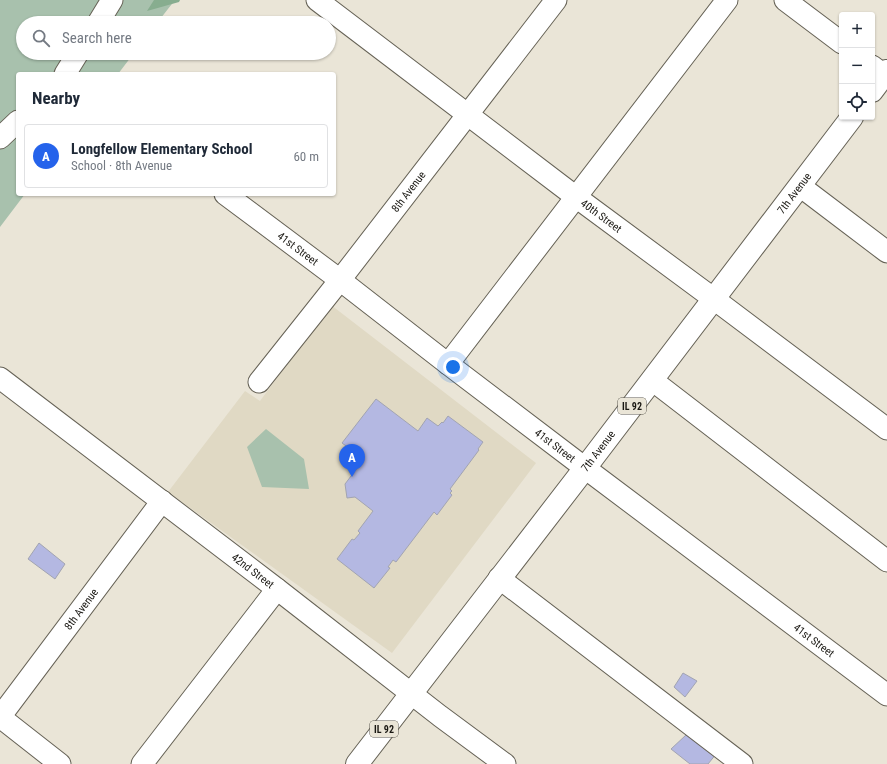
<!DOCTYPE html>
<html lang="en">
<head>
<meta charset="utf-8">
<style>
	:root { --surface:#fff; --page:#f6f6f7; --text:#1f2937; --muted:#747a83; --line:#e0e1e3; --accent:#2563eb }
	body { margin:0; font-family:"Roboto Condensed",sans-serif; background:var(--page); color:var(--text) }
	.controls { position:absolute; right:12px; top:12px; display:grid; overflow:hidden; border-radius:4px; box-shadow:0 1px 3px #0004 }
	.controls button { width:36px; height:36px; display:grid; place-items:center; padding:0; border:0; border-bottom:1px solid var(--line); background:var(--surface); color:var(--text); font:20px sans-serif }
	.you { position:absolute; left:453px; top:367px; width:14px; height:14px; margin:-10px; border:3px solid #fff; border-radius:50%; background:#1a73e8; box-shadow:0 0 0 6px #1a73e833 }
	.badge { display:grid; place-items:center; width:26px; height:26px; border-radius:50%; background:var(--accent); color:#fff; font-size:13px; font-weight:700 }
	.pin { position:absolute; translate:-50% -33px; filter:drop-shadow(0 1px 2px #0008) }
	.pin::after { content:''; position:absolute; top:21px; width:14px; height:12px; background:inherit; clip-path:polygon(0 0,100% 0,50% 100%) }
	.list { margin:0; padding:0; list-style:none }
	h2 { display:flex; justify-content:space-between; align-items:center; height:52px; margin:0; padding:0 16px; font-size:17px }
	h2 small { font-size:13px; font-weight:400; color:var(--muted) }
	.list li { display:grid; grid-template-columns:26px 1fr auto; gap:12px; align-items:center; box-sizing:border-box; height:64px; margin:0 8px 8px; padding:0 8px; border:1px solid var(--line); border-radius:4px }
	.list b { display:block; font-size:15px; white-space:nowrap }
	.list p { margin:0; font-size:13px; white-space:nowrap; color:var(--muted) }
	.list em { font-size:13px; font-style:normal; color:var(--muted) }
	.icon { flex:none; width:22px; height:22px; fill:none; stroke:currentColor; stroke-width:2; stroke-linecap:round; stroke-linejoin:round }
	.map { position:relative; flex:none; width:887px; height:764px; overflow:hidden }
	.search { position:absolute; background:var(--surface); box-shadow:0 1px 3px #0004; left:16px; top:16px; width:320px; height:44px; display:flex; align-items:center; gap:10px; box-sizing:border-box; padding:0 14px; border-radius:22px; color:var(--muted); font-size:15px }
	.panel { position:absolute; background:var(--surface); box-shadow:0 1px 3px #0004; left:16px; top:72px; width:320px; height:124px; border-radius:4px }
	.map>svg:first-child { display:block }
</style>
</head>
<body>
<div class="map">
<svg width="887" height="764" viewBox="0 0 887 764">
	<rect width="100%" height="100%" fill="#eae5d7"/>
	<!-- built -->
	<path fill="#e0d9c4" d="M331,305l205,158 -144,190 -224,-161 77,-101 15,10z"/>
	<!-- green -->
	<path fill="#a8c1ad" d="M0,0h175l-18,23h-134v30h111l-16,21h-100v120h7l-25,33z
		M266,429l38,30 5,30 -47,-2 -15,-40z"/>
	<!-- forest -->
	<path fill="#87ad8f" d="M154,0h26l-1,2 -32,9z"/>
	<!-- building -->
	<path fill="#b4b8e2" stroke="#a2a4b1" d="M376,399l42,32 9,-13 11,8 4,-4 1,1 5,-7 35,26 -5,7 1,1 -29,39 2,2 -2,2 2,2 -15,20 -3,-3 -38,50 -3,-2 -5,7 2,1 -16,20 -37,-29 15,-20 2,1 6,-7 -2,-2 15,-20 -18,-14 -8,1 -2,-14 19,-25 -22,-16z
		M39,543l26,21 -10,15 -27,-20z
		M683,673l14,8 -12,16 -11,-10z
		M686,735l35,13 -13,16h-18l-19,-15z"/>
	<g fill="none" stroke-linecap="round" stroke-linejoin="round">
		<!-- minor casing -->
		<g stroke="#666256" stroke-width="23">
			<g id="minor">
				<path id="s1" d="M317,0l259,197 138,102 173,130"/>
				<path d="M785,0l57,43"/>
				<path d="M98,23l14,-23"/>
				<path d="M872,66l15,11"/>
				<path d="M65,74l13,-21"/>
				<path d="M0,138l18,-17"/>
				<path d="M800,186l87,66"/>
				<path id="s2" d="M225,194l115,86 108,84 137,104 302,227"/>
				<path d="M448,364l279,-364"/>
				<path id="s3" d="M0,378l277,211 163,127 65,48"/>
				<path d="M652,380l235,181"/>
				<path id="s4" d="M259,382l81,-102 216,-280"/>
				<path d="M499,578l243,186"/>
				<path id="s5" d="M0,717l162,-216"/>
				<path d="M0,717l60,47"/>
				<path d="M142,764l135,-175"/>
			</g>
		</g>
		<!-- major casing -->
		<g stroke="#666256" stroke-width="24">
			<g id="major">
				<path d="M872,91l15,-20"/>
				<path id="s6" d="M357,764l228,-296 267,-351"/>
			</g>
		</g>
		<!-- minor -->
		<use href="#minor" stroke="#fff" stroke-width="21"/>
		<!-- major -->
		<use href="#major" stroke="#fff" stroke-width="22"/>
	</g>
	<g text-anchor="middle" stroke-width="3" stroke-linejoin="round" paint-order="stroke">
		<!-- shield labels -->
		<g fill="#eae5d7" stroke="#58554d" stroke-width="1">
			<rect x="618" y="398" width="28" height="16" rx="3"/>
			<rect x="370" y="721" width="28" height="16" rx="3"/>
		</g>
		<g font-size="10" font-weight="bold" fill="#191712">
			<text x="632" y="410">IL 92</text>
			<text x="384" y="733">IL 92</text>
		</g>
		<!-- street labels -->
		<g font-size="11" fill="#191712" stroke="#eae5d7">
			<text dy="4" stroke="none"><textPath href="#s4" startOffset="242">8th Avenue</textPath></text>
			<text dy="4" stroke="none"><textPath href="#s6" startOffset="719">7th Avenue</textPath></text>
			<text dy="4" stroke="none"><textPath href="#s1" startOffset="357">40th Street</textPath></text>
			<text dy="4" stroke="none"><textPath href="#s2" startOffset="91">41st Street</textPath></text>
			<text dy="4" stroke="none"><textPath href="#s2" startOffset="415">41st Street</textPath></text>
			<text dy="4" stroke="none"><textPath href="#s6" startOffset="395">7th Avenue</textPath></text>
			<text dy="4" stroke="none"><textPath href="#s3" startOffset="318">42nd Street</textPath></text>
			<text dy="4" stroke="none"><textPath href="#s5" startOffset="135">8th Avenue</textPath></text>
			<text dy="4" stroke="none"><textPath href="#s2" startOffset="739">41st Street</textPath></text>
		</g>
	</g>
</svg>
<div class="controls">
<button>+</button>
<button>−</button>
<button><svg class="icon" aria-label="locate" viewBox="0 0 24 24"><circle cx="12" cy="12" r="6"/><path d="M12 2v4M12 18v4M2 12h4M18 12h4"/></svg></button>
</div>
<div class="you"></div>
<div class="pin badge" style="left:352px;top:477px">A</div>
<div class="search"><svg class="icon" aria-label="search" viewBox="0 0 24 24"><circle cx="10" cy="10" r="6"/><path d="M15 15l6 6"/></svg>Search here</div>
<section class="panel">
<h2>Nearby<small></small></h2>
<ul class="list">
<li><span class="badge">A</span><div><b>Longfellow Elementary School</b><p>School · 8th Avenue</p></div><em>60 m</em></li>
</ul>
</section>
</div>
</body>
</html>
